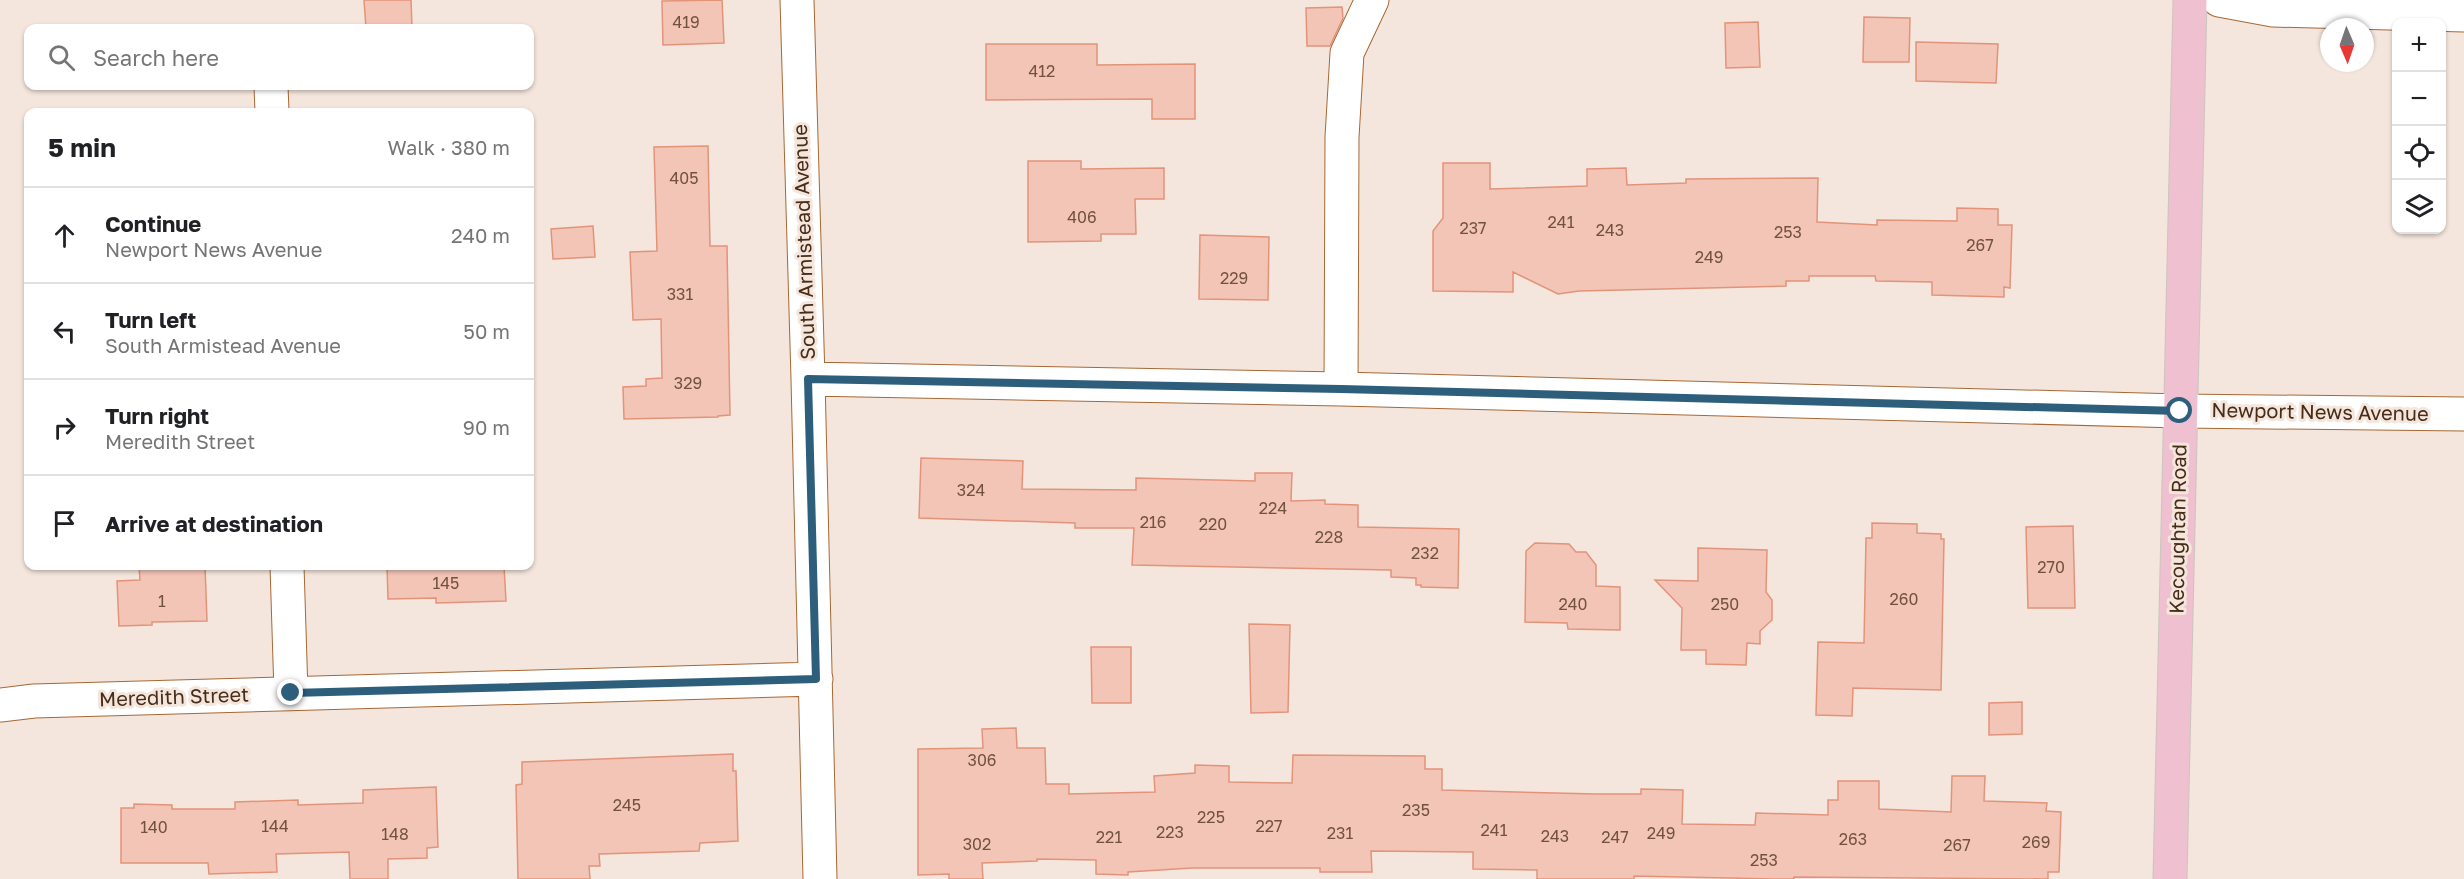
<!DOCTYPE html>
<html lang="en">
<head>
<meta charset="utf-8">
<style>
	:root { --surface:#fff; --page:#f6f6f6; --text:#202124; --muted:#757577; --line:#e0e0e0 }
	body { margin:0; font-family:"Golos Text",sans-serif; background:var(--page); color:var(--text) }
	.controls { position:absolute; right:18px; top:18px; display:grid; overflow:hidden; border-radius:12px; box-shadow:0 2px 4px #0004 }
	.controls button { width:54px; height:54px; display:grid; place-items:center; padding:0; border:0; border-bottom:2px solid var(--line); background:var(--surface); color:var(--text); font:30px sans-serif }
	.compass { position:absolute; left:2320px; top:18px; width:54px; height:54px; border-radius:50%; background:var(--surface); box-shadow:0 2px 4px #0004; rotate:178deg }
	.stop { position:absolute; width:18px; height:18px; margin:-14px; border:4px solid #2d5e7c; border-radius:50%; background:#fff }
	.stop.end { background:#2d5e7c; border-color:#fff; box-shadow:0 2px 6px #0008 }
	.list { margin:0; padding:0; list-style:none }
	h2 { display:flex; justify-content:space-between; align-items:center; height:78px; margin:0; padding:0 24px; font-size:26px }
	h2 small { font-size:20px; font-weight:400; color:var(--muted) }
	.list li { display:grid; grid-template-columns:39px 1fr auto; gap:18px; align-items:center; box-sizing:border-box; height:96px; padding:0 24px; border-top:2px solid var(--line) }
	.list b { display:block; font-size:22px; white-space:nowrap }
	.list p { margin:0; font-size:20px; white-space:nowrap; color:var(--muted) }
	.list em { font-size:20px; font-style:normal; color:var(--muted) }
	.icon { flex:none; width:33px; height:33px; fill:none; stroke:currentColor; stroke-width:2; stroke-linecap:round; stroke-linejoin:round }
	.map { position:relative; flex:none; width:2464px; height:879px; overflow:hidden }
	.search { position:absolute; background:var(--surface); box-shadow:0 2px 4px #0004; left:24px; top:24px; width:510px; height:66px; display:flex; align-items:center; gap:15px; box-sizing:border-box; padding:0 21px; border-radius:12px; color:var(--muted); font-size:22px }
	.panel { position:absolute; background:var(--surface); box-shadow:0 2px 4px #0004; left:24px; top:108px; width:510px; height:462px; border-radius:12px }
	.map>svg:first-child { display:block }
</style>
</head>
<body>
<div class="map">
<svg width="2464" height="879" viewBox="0 0 2464 879">
	<rect width="100%" height="100%" fill="#f4e6dc"/>
	<!-- building -->
	<path fill="#f3c5b7" stroke="#e3937a" stroke-width="1.5" d="M364,0h47l1,28h-46z
		M722,0l2,43 -61,2 -1,-44z
		M1342,7l1,11 -13,28h-23l-1,-38z
		M1864,17l46,1 -1,44h-46z
		M1758,22l2,45 -34,1 -1,-45z
		M1916,42l82,2 -2,39 -80,-2z
		M986,44h111v21l98,-1v55h-43v-20l-166,1z
		M708,146l2,100h17l3,169 -12,1v1l-94,2 -1,-32 23,-1v-7l16,-1 -1,-59 -28,1 -3,-68 27,-1 -3,-104z
		M1028,161h53v8l83,-1v31h-29l1,35h-35v7l-73,1z
		M1443,163h47v26l97,-3v-17l39,-1 1,17 59,-2v-4l132,-1 -1,44 60,3v-5l80,1v-13l41,1v16h14l-2,63 -6,-1v10l-72,-2v-13l-56,-1 -1,-5h-66v5h-23v5l-207,5 -21,3 -45,-22v20l-80,-1v-60l10,-13z
		M593,226l2,31 -42,2 -2,-30z
		M1200,235l69,2 -1,63 -69,-1z
		M921,458l102,3 -1,28 114,1v-12l119,3v-8h37l-1,28 34,-1v4l33,1v22l101,2 -1,59 -37,-1v-2h-5v-7l-25,-1v-7l-259,-5 2,-37h-59v-5l-156,-5z
		M1872,523l45,1v9l24,1v5h3l-3,151 -88,-2 -1,28 -36,-1 2,-73 46,1 2,-105h6z
		M2073,526l2,82h-47l-2,-81z
		M1535,543l34,1 7,8h10l10,13v21l24,1v43l-52,-1 -1,-6 -42,-1 1,-71z
		M1698,548l69,2 -1,42 6,8v20l-12,11v13l-13,-1 -1,22 -40,-1v-14h-25l1,-42 -27,-28 43,1z
		M139,566h66l2,55 -55,1v3l-33,1 -2,-45 23,-1z
		M387,566h117l2,35 -70,2v-5l-48,1z
		M1249,624l41,1 -2,87 -37,1z
		M1091,647h40v56h-39z
		M2022,702v32l-33,1v-32z
		M1016,728l1,20h28l1,36h23v10l86,-2 -1,-16 41,-3v-8l34,1v16l63,1 1,-28 132,1v13h17v21l154,4h45v-5l42,1 -1,34 73,1 1,-12 72,2v-15h10v-19h41v28l72,3 1,-36h33l-1,25 63,2 -1,8 15,1 -2,60h-11v7l-254,-2v2h-20l-140,-3v3h-97v-9l-64,-1v-17l-102,-1 1,21h-52v-4h-128l-64,4v3l-32,-1v-14l-59,-1v2l-55,2 1,16h-34v-5l-31,1v-126l65,-1 -1,-19z
		M733,754v17h3l2,70 -38,2 -1,8 -100,3 1,12h-11l1,13h-72l-2,-94 6,-1v-22z
		M436,787l2,60 -11,1v10l-39,1v20h-38l-1,-27 -73,2 1,18 -68,2 -1,-11h-87v-55h13v-4l38,1v4h63v-7l63,-2v5l65,-2v-13z"/>
	<g fill="none" stroke-linecap="round" stroke-linejoin="round">
		<!-- minor casing -->
		<g stroke="#a66835" stroke-width="35">
			<path id="minor" d="M797,0l11,379 12,500
				M2219,0l54,10 191,5
				M271,86l1,26
				M808,379l533,10 839,22
				M1341,389l1,-252 5,-84 25,-53
				M287,566l4,127
				M0,705l34,-4 782,-22"/>
		</g>
		<!-- tertiary casing -->
		<g stroke="#a66835" stroke-width="35">
			<path id="tertiary" d="M2180,411l284,3"/>
		</g>
		<!-- primary casing -->
		<g stroke="#cbc4be" stroke-width="35">
			<path id="primary" d="M2170,879l20,-879"/>
		</g>
		<!-- minor -->
		<use href="#minor" stroke="#fff" stroke-width="33"/>
		<!-- tertiary -->
		<use href="#tertiary" stroke="#fff" stroke-width="33"/>
		<!-- primary -->
		<use href="#primary" stroke="#efc0d0" stroke-width="33"/>
	</g>
	<g fill="none" stroke-linecap="round" stroke-linejoin="round">
		<!-- route -->
		<path stroke="#2d5e7c" stroke-width="8" d="M291,693l525,-14 -8,-300 533,10 839,22"/>
	</g>
	<g text-anchor="middle" stroke-width="6" stroke-linejoin="round" paint-order="stroke">
		<!-- number labels -->
		<g font-size="16" fill="#72523f">
			<text x="686" y="28">419</text>
			<text x="1042" y="77">412</text>
			<text x="684" y="184">405</text>
			<text x="1082" y="223">406</text>
			<text x="1561" y="228">241</text>
			<text x="1473" y="234">237</text>
			<text x="1610" y="236">243</text>
			<text x="1788" y="238">253</text>
			<text x="1980" y="251">267</text>
			<text x="1709" y="263">249</text>
			<text x="1234" y="284">229</text>
			<text x="680" y="300">331</text>
			<text x="688" y="389">329</text>
			<text x="971" y="496">324</text>
			<text x="1273" y="514">224</text>
			<text x="1153" y="528">216</text>
			<text x="1213" y="530">220</text>
			<text x="1329" y="543">228</text>
			<text x="1425" y="559">232</text>
			<text x="2051" y="573">270</text>
			<text x="446" y="589">145</text>
			<text x="1904" y="605">260</text>
			<text x="162" y="607">1</text>
			<text x="1573" y="610">240</text>
			<text x="1725" y="610">250</text>
			<text x="982" y="766">306</text>
			<text x="627" y="811">245</text>
			<text x="1416" y="816">235</text>
			<text x="1211" y="823">225</text>
			<text x="275" y="832">144</text>
			<text x="1269" y="832">227</text>
			<text x="154" y="833">140</text>
			<text x="1494" y="836">241</text>
			<text x="1170" y="838">223</text>
			<text x="1340" y="839">231</text>
			<text x="1661" y="839">249</text>
			<text x="395" y="840">148</text>
			<text x="1555" y="842">243</text>
			<text x="1109" y="843">221</text>
			<text x="1615" y="843">247</text>
			<text x="1853" y="845">263</text>
			<text x="2036" y="848">269</text>
			<text x="977" y="850">302</text>
			<text x="1957" y="851">267</text>
			<text x="1764" y="866">253</text>
		</g>
		<!-- street labels -->
		<g font-size="20" fill="#472c17" stroke="#f4e6dc">
			<text transform="translate(804 242) rotate(-92)" y="7">South Armistead Avenue</text>
			<text transform="translate(2320 412) rotate(1)" y="7">Newport News Avenue</text>
			<text transform="translate(2178 529) rotate(-89)" y="7">Kecoughtan Road</text>
			<text transform="translate(174 697) rotate(-2)" y="7">Meredith Street</text>
		</g>
	</g>
</svg>
<div class="controls">
<button>+</button>
<button>−</button>
<button><svg class="icon" aria-label="locate" viewBox="0 0 24 24"><circle cx="12" cy="12" r="6"/><path d="M12 2v4M12 18v4M2 12h4M18 12h4"/></svg></button>
<button><svg class="icon" aria-label="layers" viewBox="0 0 24 24"><path d="M12 4l9 5-9 5-9-5zM3 14l9 5 9-5"/></svg></button>
</div>
<svg class="compass" viewBox="-18 -18 36 36"><path d="M0-13l5 13h-10z" fill="#e53935"/><path d="M0 13l5-13h-10z" fill="#757577"/></svg>
<div class="stop" style="left:2180px;top:411px"></div>
<div class="stop end" style="left:291px;top:693px"></div>
<div class="search"><svg class="icon" aria-label="search" viewBox="0 0 24 24"><circle cx="10" cy="10" r="6"/><path d="M15 15l6 6"/></svg>Search here</div>
<section class="panel">
<h2>5 min<small>Walk · 380 m</small></h2>
<ul class="list">
<li><svg class="icon" aria-label="ahead" viewBox="0 0 24 24"><path d="M12 20V5M6 11l6-6 6 6"/></svg><div><b>Continue</b><p>Newport News Avenue</p></div><em>240 m</em></li>
<li><svg class="icon" aria-label="left" viewBox="0 0 24 24"><path d="M17 20v-9H6M10 6l-5 5 5 5"/></svg><div><b>Turn left</b><p>South Armistead Avenue</p></div><em>50 m</em></li>
<li><svg class="icon" aria-label="right" viewBox="0 0 24 24"><path d="M7 20v-9h11M14 6l5 5-5 5"/></svg><div><b>Turn right</b><p>Meredith Street</p></div><em>90 m</em></li>
<li><svg class="icon" aria-label="arrive" viewBox="0 0 24 24"><path d="M6 21V4h12l-3 4 3 4H6"/></svg><div><b>Arrive at destination</b></div></li>
</ul>
</section>
</div>
</body>
</html>
